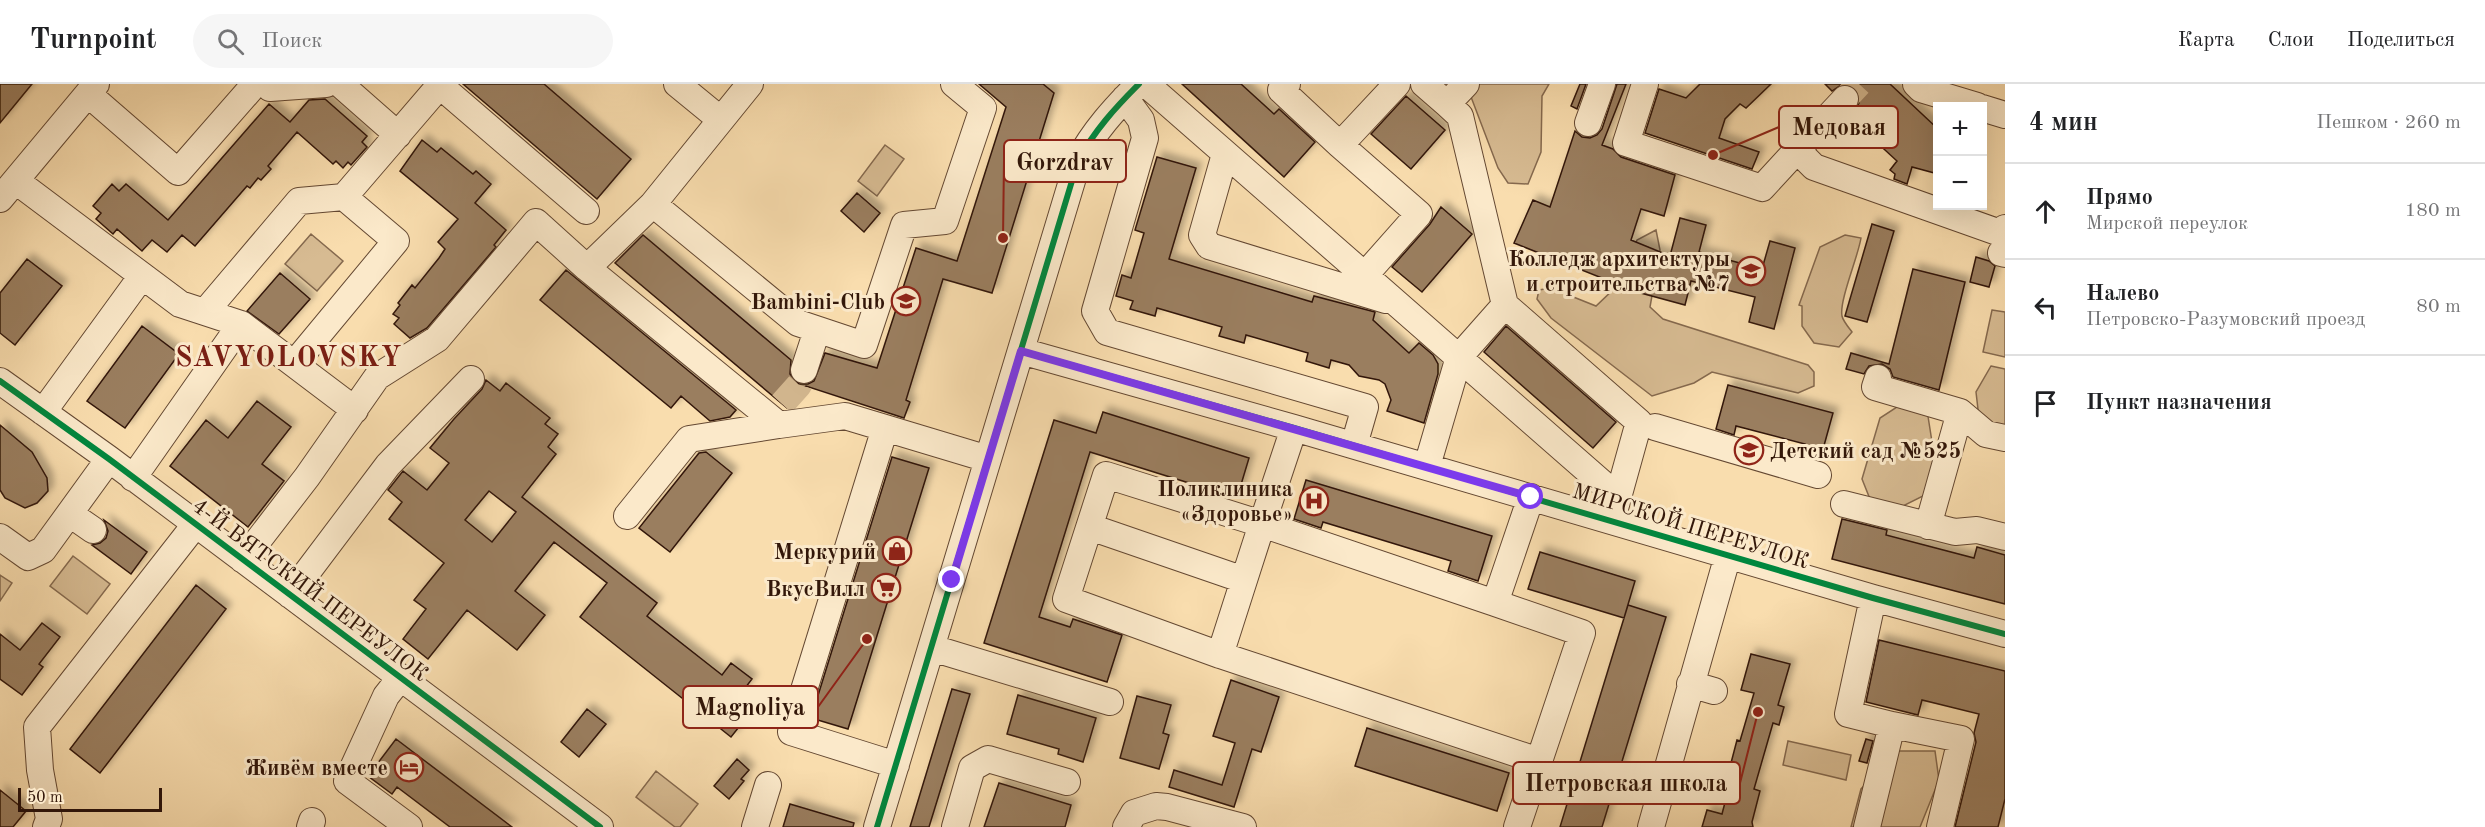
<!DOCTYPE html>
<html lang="ru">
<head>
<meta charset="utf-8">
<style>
	:root { --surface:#fff; --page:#f6f6f6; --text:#202124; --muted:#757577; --line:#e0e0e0 }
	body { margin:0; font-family:"Old Standard TT",serif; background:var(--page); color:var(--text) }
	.controls { position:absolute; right:18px; top:18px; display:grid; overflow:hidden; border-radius:0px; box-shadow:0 6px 24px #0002 }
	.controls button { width:54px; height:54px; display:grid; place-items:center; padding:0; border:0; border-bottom:2px solid var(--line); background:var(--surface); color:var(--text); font:30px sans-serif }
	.scale { position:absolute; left:18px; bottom:15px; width:144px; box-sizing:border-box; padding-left:6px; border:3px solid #331709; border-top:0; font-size:16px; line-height:21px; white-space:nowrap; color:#331709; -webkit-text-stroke:4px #fbe9ca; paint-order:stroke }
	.stop { position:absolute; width:18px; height:18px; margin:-14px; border:4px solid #7c3aed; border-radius:50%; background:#fff }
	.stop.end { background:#7c3aed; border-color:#fff; box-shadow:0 2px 6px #0008 }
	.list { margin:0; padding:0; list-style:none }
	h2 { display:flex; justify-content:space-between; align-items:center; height:78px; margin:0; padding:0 24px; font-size:26px }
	h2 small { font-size:20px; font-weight:400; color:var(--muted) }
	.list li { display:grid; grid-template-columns:39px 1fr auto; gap:18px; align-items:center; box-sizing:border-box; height:96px; padding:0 24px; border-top:2px solid var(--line) }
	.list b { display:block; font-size:22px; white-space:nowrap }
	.list p { margin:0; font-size:20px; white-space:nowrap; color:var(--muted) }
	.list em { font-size:20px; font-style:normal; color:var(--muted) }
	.icon { flex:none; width:33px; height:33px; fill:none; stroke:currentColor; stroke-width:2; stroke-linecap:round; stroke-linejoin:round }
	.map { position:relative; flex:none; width:2005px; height:743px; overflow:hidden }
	header { display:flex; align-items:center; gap:36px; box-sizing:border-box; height:84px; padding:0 30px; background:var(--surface); border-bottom:2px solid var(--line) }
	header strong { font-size:28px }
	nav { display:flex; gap:33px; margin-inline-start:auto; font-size:21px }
	.search { width:420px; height:54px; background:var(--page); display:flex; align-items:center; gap:15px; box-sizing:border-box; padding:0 21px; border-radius:33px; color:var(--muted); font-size:22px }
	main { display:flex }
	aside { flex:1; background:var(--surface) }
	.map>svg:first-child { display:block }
</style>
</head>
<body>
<header>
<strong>Turnpoint</strong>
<div class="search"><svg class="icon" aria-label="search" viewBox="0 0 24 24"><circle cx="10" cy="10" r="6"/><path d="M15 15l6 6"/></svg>Поиск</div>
<nav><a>Карта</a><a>Слои</a><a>Поделиться</a></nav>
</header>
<main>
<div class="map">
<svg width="2005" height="743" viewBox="0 0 2005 743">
	<defs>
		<filter id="shadow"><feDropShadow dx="5.5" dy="-5.5" stdDeviation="3" flood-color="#0004"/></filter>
	</defs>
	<rect width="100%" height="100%" fill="#f9ddae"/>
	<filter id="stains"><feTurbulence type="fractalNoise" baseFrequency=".00333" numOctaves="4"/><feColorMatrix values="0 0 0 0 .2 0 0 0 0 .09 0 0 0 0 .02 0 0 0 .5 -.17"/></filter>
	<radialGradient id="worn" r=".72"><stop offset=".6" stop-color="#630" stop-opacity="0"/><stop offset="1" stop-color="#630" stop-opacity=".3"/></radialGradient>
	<!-- green -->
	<path fill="#d7bb92" stroke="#85694e" stroke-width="1.5" d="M1473,0h76l-7,12 -1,56 -13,32 -20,-1 -10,-15 -30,-79z
		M885,61l19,14 -27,37 -19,-15z
		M1656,146l4,20 -10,57 13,12 145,46 6,7v14l-16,7 -86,-21 -18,11 -42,13 -101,-78 -14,-19 2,-9 12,-2 45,18 22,-21 19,-45z
		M311,150l32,27 -26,30 -32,-27z
		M1845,151l16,3c-3,19 -22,63 -19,78 1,5 7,12 10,16l-13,15 -25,-4 -12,-17v-20l-3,-1 21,-58z
		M1992,226l13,2v45l-22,-5z
		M1991,282l14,3v60l-26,-11 -3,-26z
		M1903,319l24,7 8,51 -10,34 -24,12 -31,-8 -8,-20 18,-61z
		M73,472l37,28 -23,30 -37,-28z
		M0,491l12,8 -12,18z
		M1788,657l63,14 -5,25 -63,-15z
		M1898,667h37l4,29 -19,47h-69l10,-38z
		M656,687l42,33 -18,23h-5l-39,-30z"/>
	<!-- building -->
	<path fill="#9a7e5f" stroke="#331709" stroke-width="1.5" fill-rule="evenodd" filter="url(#shadow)" d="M0,0h32l-32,39z
		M463,0h81l87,75 -34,40z
		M979,0h64l11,9 -62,200 -49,-14 -37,121 4,2 -6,16 -98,-32 -19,22 -172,-145 28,-28 148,125 -1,14 9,10h9l6,-3 11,-28 52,15 39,-120 41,13 49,-154z
		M1182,0h59l33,30 5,-5 36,33 -31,35z
		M1580,0h6l-9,25 -6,-3z
		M1617,0h9l-24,61 11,4 8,8 54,18 -11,41 -23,-7 -10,31 39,16 10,-38 26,7 -7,27 63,17 8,-28 25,7 -21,81 -25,-7 6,-25 -64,-16 -6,24 -48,-13 -123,-49 19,-43 17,7 25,-76 7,6 8,1 7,-3 5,-6z
		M1700,0h71l-25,24 -6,-4 -15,15 -6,19 40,14 -7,17 -107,-36 14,-44 27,9z
		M1825,0h65l48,45v45l-26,-7 -5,17 -13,-5 1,-5 -5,-4 7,-9 -48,-44 10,-14v-8l-3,-6 -7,-4h-8l-9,6z
		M1406,12l39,34 -34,39 -40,-35z
		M325,15l42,37 -5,6 5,5 -16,18 -3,-3 -5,6 -7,-7 -3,3 -36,-32 -29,34 3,3 -10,11 -3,-2 -8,10 -3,-2 -52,60 -13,-11 -15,17 -15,-12 -10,11 -25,-22 -4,5 -17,-15 5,-6 -8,-7 19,-22 7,7 7,-7 42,36 101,-116 21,18 19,-22z
		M422,56l15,12 4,-4 32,26 3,-3 15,13 -16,19 31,27 -12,15 2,2 -69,81 -17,10 -16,-14 5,-6 -6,-4 7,-9 -2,-2 14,-18 3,3 24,-30 6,-9 -7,-7 20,-23 -58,-48z
		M1157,73l39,11 -27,91 143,43 2,-6 61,16 -2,8 36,33 10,-10 14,12 5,9v10l-14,49 -37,-12 4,-11 -6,-16 -6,-4 -20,-4 -10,-11 -18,-5 -2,8 -23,-7 2,-8 -62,-18 -2,8 -25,-7 3,-9 -65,-19 -2,8 -25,-7 3,-8 -17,-5 6,-21 9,3 13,-45 -9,-3z
		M857,109l23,20 -16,19 -23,-21z
		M1441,123l31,27 -50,58 -30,-25 38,-43z
		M1872,140l22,7 -27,91 -22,-6z
		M1976,173l13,4 6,5 -6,21 -19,-5z
		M27,175l35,27 -47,59 -15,-12v-40z
		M1913,185l52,13 -26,108 -46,-13 -3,-8 -8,-5 -13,2 -5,8 -18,-5 5,-16 38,11z
		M566,186l170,140 -6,7 -20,4 -29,-25 -10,12 -131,-108z
		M280,189l30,26 -31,35 -32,-23z
		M142,242l37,28 -54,74 -38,-27z
		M1506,242l110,96 -23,26 -109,-96z
		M486,296l14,11 6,-8 44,35 -5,6 13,10 -10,13 8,7 -34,43 135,106 -10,13 75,59 9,-12 21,16 -13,17 15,12 -23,29 -151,-120 27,-34 -53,-41 -39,49 30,24 -28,35 -50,-40 -39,49 -25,-20 23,-30 -12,-9 30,-37 -55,-44 13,-17 -14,-12 15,-19 24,19 22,-27 -19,-15 24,-29 28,-30zM489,407l27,21 -24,30 -27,-22z
		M1728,301l105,28 -13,47 -18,-5 3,-11 -69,-18 -2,9 -18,-6z
		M257,317l34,26 -29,37 22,17 -36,46 -78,-61 36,-46 22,18z
		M1103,328l146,46 -12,40 -147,-46 -51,165 31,10 3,-8 49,16 -15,47 -123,-39 70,-223 42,13z
		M0,341l32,27 15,26 1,13 -11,12 -12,5 -20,-10 -5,-8z
		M706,368l26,21 -62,79 -31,-24 60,-75z
		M892,373l37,11 -81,261 -37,-11z
		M1306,396l186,56 -14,45 -30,-10 3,-10 -128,-39 -2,6 -27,-9z
		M1842,435l45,11 -1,5 88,23 3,-11 28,8v49l-173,-45z
		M104,436l43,32 -16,22 -39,-29 8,-2 6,-5 2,-7z
		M1540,468l95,29 -11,37 -96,-29z
		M196,501l30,24 -126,164 -30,-24z
		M1628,521l38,12 -64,210h-42z
		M42,539l18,14 -21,27 4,3 -21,28 -22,-16v-45l20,16z
		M1879,556l126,31v128l-7,28h-43l21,-85 -2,-9 5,-19 -57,-14 -4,15 -52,-13z
		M1751,570l39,10 -12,41 6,2 -5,18 -6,-2 -19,66 6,2 -8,31 1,5h-51l5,-17 15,4 13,-50 -4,-1 6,-23 3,1 14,-48 -13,-3z
		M1231,596l48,17 -18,55 -9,-3 -18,58 -65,-20 5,-17 48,15 13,-42 -22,-7z
		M952,605l18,5 -41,133h-19z
		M1018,611l78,23 -13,44 -25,-8 1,-5 -52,-15z
		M1137,612l34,9 -8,28 6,2 -10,34 -39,-11z
		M587,625l19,15 -27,33 -18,-15z
		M1367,644l142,45 -12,38 -142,-45z
		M396,655l116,88h-62l-53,-40 -5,7 -24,-18z
		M1866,655l7,2 -6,22 -8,-2z
		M737,675l12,11 -8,9 3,2 -15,18 -15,-13z
		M999,699l72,22 -6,22h-81z
		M0,706l26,21 -13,16h-13z
		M790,720l64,19 -1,4h-70z"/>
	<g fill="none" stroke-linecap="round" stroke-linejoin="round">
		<!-- minor-tunnel -->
		<path stroke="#d1b58d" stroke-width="26" stroke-dasharray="26 13" stroke-linecap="butt" d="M1845,15l14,-15
			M782,320l17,-19 5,-15"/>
		<!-- minor casing -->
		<g stroke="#644832" stroke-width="28">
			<path id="minor" d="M266,0l4,4 56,-4
				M340,0l58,51
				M438,0l148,127
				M677,0l44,36
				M750,0l-97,120 145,119 66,22 40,-120 41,-4 38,-113 -29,-24
				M1146,0l472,413
				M1287,0l-6,6 59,55 57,-61
				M1424,0l23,20 19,-20
				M1645,0l-19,59 136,45 35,-38
				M1916,0l5,5 56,17
				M88,10l90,78 77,-88
				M1125,14l16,22 4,18 -50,173 12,21 258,75 -11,38
				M1845,15l-48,51 17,17 189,67 2,-6
				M1447,20l13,12 45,189 134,117 -25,90
				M1982,24l23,7
				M1588,39l14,-39
				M1340,61l79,69 -55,62
				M1225,70l-23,81 7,11 177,54
				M16,97l164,123 61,20 114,86
				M0,115l96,-115
				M2001,169l4,1
				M587,184l66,-64
				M205,228l94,-111 45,-4 97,-113
				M1021,267l273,77 579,170 132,36
				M294,280l102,-123 -52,-44
				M804,286l13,-40
				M1878,294l-3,9 85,25 26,22 19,4
				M0,297l109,78 491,368
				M43,328l99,-136
				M1655,343l163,48
				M885,344l-94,304 105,33
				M1294,344l-32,96 -156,-49 -40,124 154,56 319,106
				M1427,382l32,-109 46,-52
				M133,394l108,-154
				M1844,420l111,28 22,-2 28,7
				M70,430l23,16
				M627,432l62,-77 90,-14
				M1928,442l32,-114
				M1090,443l154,53 18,-56 233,79
				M0,453l28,20 15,-7 66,-91
				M243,476l64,-83 70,-100 60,-38 99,-117 51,46 192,157 66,-9 143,43
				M290,511l98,-130 83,-86
				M932,564l178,54
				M1220,571l24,-75
				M401,593l-15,19 -39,85 62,46
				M1690,600l24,7
				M1892,641l69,14 -21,88
				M46,743l3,-8 -9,-49 -3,-43 158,-202
				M310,743l2,-6
				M755,743l13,-42
				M877,743l201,-666c16,-30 37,-53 61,-77
				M955,743l17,-59 16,-9 79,23
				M1126,743l8,-14 22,-7 11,1 76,20
				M1517,743l65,-194 -87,-30 36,-106
				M1651,743l77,-272
				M1867,743l25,-102 -44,-11 25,-116"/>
		</g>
		<!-- minor -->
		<use href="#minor" stroke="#fbe9ca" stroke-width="26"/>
		<!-- cycleway casing -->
		<g stroke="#fbe9ca" stroke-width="10">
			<path id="cycleway" d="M1021,267l273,77 579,170 132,36
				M0,297l109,78 491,368
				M877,743l201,-666c16,-30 37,-53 61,-77"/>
		</g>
		<!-- cycleway -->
		<use href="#cycleway" stroke="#00873e" stroke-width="6"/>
	</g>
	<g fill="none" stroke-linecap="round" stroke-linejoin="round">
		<!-- route -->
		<path stroke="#7c3aed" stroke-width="8" d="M952,496l69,-229 510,146"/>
	</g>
	<!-- icons -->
	<defs>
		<g id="university-ring" transform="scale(1.5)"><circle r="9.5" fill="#fbe9ca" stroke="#8f2418" stroke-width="1.5"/><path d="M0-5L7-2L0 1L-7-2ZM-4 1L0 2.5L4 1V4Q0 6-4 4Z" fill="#8f2418"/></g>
		<g id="school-ring" transform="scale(1.5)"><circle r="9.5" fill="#fbe9ca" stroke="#8f2418" stroke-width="1.5"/><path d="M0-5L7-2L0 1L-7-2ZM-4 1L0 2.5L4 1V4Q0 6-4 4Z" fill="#8f2418"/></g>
		<g id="hospital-ring" transform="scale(1.5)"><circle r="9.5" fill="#fbe9ca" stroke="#8f2418" stroke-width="1.5"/><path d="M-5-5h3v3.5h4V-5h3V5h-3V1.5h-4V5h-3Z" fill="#8f2418"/></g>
		<g id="shop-ring" transform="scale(1.5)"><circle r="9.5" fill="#fbe9ca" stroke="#8f2418" stroke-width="1.5"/><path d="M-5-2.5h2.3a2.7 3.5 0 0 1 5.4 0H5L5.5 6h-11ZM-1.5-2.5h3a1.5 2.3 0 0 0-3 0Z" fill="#8f2418"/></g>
		<g id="supermarket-ring" transform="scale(1.5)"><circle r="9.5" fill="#fbe9ca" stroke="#8f2418" stroke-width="1.5"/><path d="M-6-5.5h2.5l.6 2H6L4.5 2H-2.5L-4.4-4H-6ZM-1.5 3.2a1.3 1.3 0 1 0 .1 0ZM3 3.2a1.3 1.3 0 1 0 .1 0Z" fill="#8f2418"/></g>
		<g id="hotel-ring" transform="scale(1.5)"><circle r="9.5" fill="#fbe9ca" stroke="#8f2418" stroke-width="1.5"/><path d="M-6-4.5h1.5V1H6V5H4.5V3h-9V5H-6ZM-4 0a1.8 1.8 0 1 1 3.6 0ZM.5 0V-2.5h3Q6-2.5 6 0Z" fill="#8f2418"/></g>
	</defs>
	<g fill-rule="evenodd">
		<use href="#university-ring" x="1751" y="187"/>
		<use href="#school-ring" x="906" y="217"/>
		<use href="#school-ring" x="1749" y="366"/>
		<use href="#hospital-ring" x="1314" y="417"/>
		<use href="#shop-ring" x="897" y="467"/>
		<use href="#supermarket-ring" x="886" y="504"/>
		<use href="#hotel-ring" x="409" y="683"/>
	</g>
	<g text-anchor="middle" stroke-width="6" stroke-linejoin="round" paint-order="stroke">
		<!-- poi labels -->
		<g font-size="22" font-weight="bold" fill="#331709" stroke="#fbe9ca" text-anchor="end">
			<text x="1730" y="182">Колледж архитектуры<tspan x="1730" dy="25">и строительства №7</tspan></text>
			<text x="885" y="225">Bambini-Club</text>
			<text x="1770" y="374" text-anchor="start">Детский сад №525</text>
			<text x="1293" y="412">Поликлиника<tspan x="1293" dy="25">«Здоровье»</tspan></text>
			<text x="876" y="475">Меркурий</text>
			<text x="865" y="512">ВкусВилл</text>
			<text x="388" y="691">Живём вместе</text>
		</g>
		<!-- street labels -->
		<g font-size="22" fill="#331709" stroke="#fbe9ca">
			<text transform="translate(1691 441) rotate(17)" y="8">МИРСКОЙ ПЕРЕУЛОК</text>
			<text transform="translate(311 505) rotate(37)" y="8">4-Й ВЯТСКИЙ ПЕРЕУЛОК</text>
		</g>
		<!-- district labels -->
		<g font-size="28" font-weight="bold" letter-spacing="1.5" fill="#7a1f14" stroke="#fbe9ca">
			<text x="289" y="282">SAVYOLOVSKY</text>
		</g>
	</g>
	<!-- callouts -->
	<path fill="none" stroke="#8f2418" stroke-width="2" d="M1713 71L1779 43M1003 154L1004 77M867 555L818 623M1758 628L1740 699"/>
	<g fill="#8f2418" stroke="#fbe9ca" stroke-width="2">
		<circle cx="1713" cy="71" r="6"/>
		<circle cx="1003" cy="154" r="6"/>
		<circle cx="867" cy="555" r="6"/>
		<circle cx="1758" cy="628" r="6"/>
	</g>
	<g fill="#fbe9ca" stroke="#8f2418" stroke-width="2">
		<rect x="1779" y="22" width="119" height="42" rx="6"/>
		<rect x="1004" y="56" width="122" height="42" rx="6"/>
		<rect x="683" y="602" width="135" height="42" rx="6"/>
		<rect x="1513" y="678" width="227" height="42" rx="6"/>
	</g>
	<g font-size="24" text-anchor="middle" font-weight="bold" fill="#331709">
		<text x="1839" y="51">Медовая</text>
		<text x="1065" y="86">Gorzdrav</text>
		<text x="750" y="631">Magnoliya</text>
		<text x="1626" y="707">Петровская школа</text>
	</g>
	<rect width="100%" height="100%" filter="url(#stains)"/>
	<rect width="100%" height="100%" fill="url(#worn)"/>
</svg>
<div class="controls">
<button>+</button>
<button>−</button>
</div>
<div class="scale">50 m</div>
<div class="stop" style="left:1531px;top:413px"></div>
<div class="stop end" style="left:952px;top:496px"></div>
</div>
<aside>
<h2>4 мин<small>Пешком · 260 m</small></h2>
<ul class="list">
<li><svg class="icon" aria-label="ahead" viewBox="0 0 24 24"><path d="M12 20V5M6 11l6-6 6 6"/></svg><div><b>Прямо</b><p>Мирской переулок</p></div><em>180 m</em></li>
<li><svg class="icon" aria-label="left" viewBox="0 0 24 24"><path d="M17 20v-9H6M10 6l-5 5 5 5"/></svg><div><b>Налево</b><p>Петровско-Разумовский проезд</p></div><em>80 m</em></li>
<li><svg class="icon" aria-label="arrive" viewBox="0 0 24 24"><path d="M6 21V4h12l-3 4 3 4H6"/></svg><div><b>Пункт назначения</b></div></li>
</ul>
</aside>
</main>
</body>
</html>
